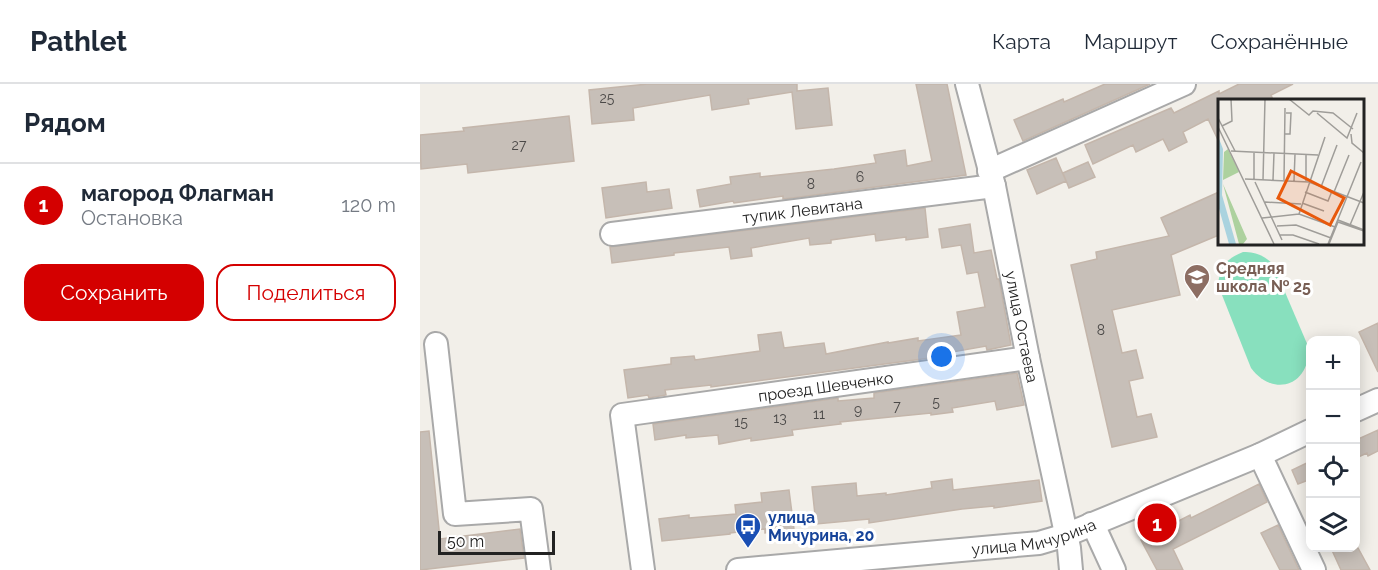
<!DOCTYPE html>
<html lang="ru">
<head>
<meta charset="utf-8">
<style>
	:root { --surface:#fff; --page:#f2f2f3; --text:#1f2937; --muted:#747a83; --line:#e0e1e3; --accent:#d40000 }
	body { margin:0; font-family:Raleway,sans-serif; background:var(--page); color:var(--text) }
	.controls { position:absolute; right:18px; bottom:18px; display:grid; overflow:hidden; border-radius:12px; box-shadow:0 3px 15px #0003 }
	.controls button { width:54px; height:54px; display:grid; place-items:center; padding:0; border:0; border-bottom:2px solid var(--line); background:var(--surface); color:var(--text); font:30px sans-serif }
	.scale { position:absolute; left:18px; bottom:15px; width:117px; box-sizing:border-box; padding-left:6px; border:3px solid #222; border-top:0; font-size:16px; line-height:21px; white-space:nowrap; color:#222; -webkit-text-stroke:4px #fff; paint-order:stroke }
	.you { position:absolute; left:522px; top:273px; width:21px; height:21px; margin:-15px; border:4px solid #fff; border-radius:50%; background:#1a73e8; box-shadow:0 0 0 9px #1a73e833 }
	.badge { display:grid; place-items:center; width:39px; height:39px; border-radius:50%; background:var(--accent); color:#fff; font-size:20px; font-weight:700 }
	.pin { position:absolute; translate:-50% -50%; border:3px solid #fff; box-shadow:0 2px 6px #0006 }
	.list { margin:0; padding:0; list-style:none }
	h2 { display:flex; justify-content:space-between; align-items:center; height:78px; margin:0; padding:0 24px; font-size:26px }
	h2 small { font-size:20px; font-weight:400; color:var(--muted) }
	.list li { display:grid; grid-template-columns:39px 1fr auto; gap:18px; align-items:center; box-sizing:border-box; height:84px; padding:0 24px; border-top:2px solid var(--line) }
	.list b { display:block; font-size:22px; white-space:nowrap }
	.list p { margin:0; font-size:20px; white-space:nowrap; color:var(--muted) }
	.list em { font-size:20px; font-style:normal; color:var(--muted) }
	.actions { display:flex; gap:12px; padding:18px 24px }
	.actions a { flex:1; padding:14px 0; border:2px solid var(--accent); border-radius:18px; text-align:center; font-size:21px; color:var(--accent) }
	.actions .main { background:var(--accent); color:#fff }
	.icon { flex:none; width:33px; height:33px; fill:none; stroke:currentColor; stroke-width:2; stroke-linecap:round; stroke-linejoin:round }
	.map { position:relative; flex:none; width:958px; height:486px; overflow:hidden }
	header { display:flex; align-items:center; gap:36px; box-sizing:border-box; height:84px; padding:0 30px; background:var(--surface); border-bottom:2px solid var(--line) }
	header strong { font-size:28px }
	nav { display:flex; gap:33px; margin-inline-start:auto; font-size:21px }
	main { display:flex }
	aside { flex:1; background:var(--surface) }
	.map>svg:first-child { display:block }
</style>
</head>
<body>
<header>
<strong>Pathlet</strong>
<nav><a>Карта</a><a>Маршрут</a><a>Сохранённые</a></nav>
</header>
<main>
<aside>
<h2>Рядом<small></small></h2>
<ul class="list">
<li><span class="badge">1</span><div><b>магород Флагман</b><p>Остановка</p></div><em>120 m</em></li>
</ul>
<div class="actions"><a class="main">Сохранить</a><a>Поделиться</a></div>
</aside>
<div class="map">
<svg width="958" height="486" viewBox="0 0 958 486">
	<rect width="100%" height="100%" fill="#f2efe9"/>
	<!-- pitch -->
	<path fill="#88e0be" d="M823,168c13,0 20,3 30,12l35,82c4,38 -34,53 -57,22l-33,-83c2,-19 8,-26 25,-33z"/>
	<!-- building -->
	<path fill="#c7bfb8" stroke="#c4b6ab" stroke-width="1.5" d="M228,0h149v7l31,-3 4,37 -36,4 -4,-37 -44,7 1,5 -37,6 -2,-15 -77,13 1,12 -42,4 -3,-34z
		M496,0h31l19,91 -174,23 -9,1v-3l-49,7 -1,-2 -33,6 -3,-17 34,-6 -1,-7 30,-4v4l74,-8 42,-6 -2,-8 31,-5 2,16 25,-5z
		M685,0h45l-127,57 -9,-21 49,-21 1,3z
		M819,0h54l-22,11 2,5h-54v42l-11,-23 -25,13 4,10 -18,9 -6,-12 -27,13 -3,-7 -40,19 -8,-19 86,-37 3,5 45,-22v3z
		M149,32l5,45 -106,12 -1,-9 -46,5 -1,-34 44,-4 -1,-3z
		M636,74l10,23 -29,13 -10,-24z
		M668,78l7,15 -26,11 -6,-15z
		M226,98l1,10 22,-3 3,19 -66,10 -4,-30z
		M799,108v43l-48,20 9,40 -68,15 10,43 14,-3 7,28 -14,3 8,36 14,-3 6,23 -45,10 -41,-182 26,-6 -1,-7 73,-16 -8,-18z
		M505,124l3,29 -22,3v-3l-30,4 -1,-7 -44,6v3l-21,2 -1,-7 -58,10 1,8 -21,3 -2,-12 -55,6v2l-62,8 -2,-16z
		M550,140l4,29 17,-3 6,29h2l12,66 -24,5 -1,-4 -34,6 1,3 -8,1 -234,31v-2l-46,5 1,5 -17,3 -1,-3 -20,3 -4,-28 47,-6v-6l23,-2 1,4 65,-9 -2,-16 23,-3 3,16 40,-5 2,11 62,-12v1l30,-5v3l43,-6 -4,-23 28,-5 -7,-35 -11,2 -6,-29 -19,3 -3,-19z
		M958,239v49l-19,-40z
		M597,289l7,32 -27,5 -2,-9 -43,7 1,4 -22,3v-2l-91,9 1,2 -49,6 1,5 -42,6v-3l-32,6 -1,-9 -32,3v-3l-31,5 -2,-16 185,-26v3l36,-3v-5z
		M958,346v21l-10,5 -1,-3 -11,5v-18z
		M9,347l11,108 80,-10 4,29 -104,12v-138z
		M891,377v18l-13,5 -6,-14z
		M532,395l1,11 86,-10 3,21 -48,7v-2l-32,3 -93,14v-4l-53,5 -4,-37 44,-4 1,13 29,-3v2l46,-7 -1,-6z
		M839,400l8,18 -94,47 10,21h-26l-16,-30 49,-25 1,3z
		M369,406l5,39 -29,4v-4l-35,4v1l-68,7 -3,-22 30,-4v3l47,-4 -1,-9 27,-3 -1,-9z
		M858,441l21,45h-19l-19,-37z
		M911,464h27l12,22h-29z"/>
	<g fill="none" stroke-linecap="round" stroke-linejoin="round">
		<!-- minor casing -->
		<g stroke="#a9a9a9" stroke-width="26">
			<g id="minor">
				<path id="s1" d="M547,0l27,102 34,172 33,152 8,38 2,22"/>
				<path d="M569,87l195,-87"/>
				<path id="s2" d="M192,150l382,-48"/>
				<path d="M16,260l19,170 76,-5 8,61"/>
				<path d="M936,326l22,-10"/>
				<path d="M840,371l54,115"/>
				<path d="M671,440l5,7 18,39"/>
				<path id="s3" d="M223,486l-21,-155 406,-57"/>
				<path id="s4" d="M318,486l301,-27 27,-8 194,-80 50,-24"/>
			</g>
		</g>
		<!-- minor -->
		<use href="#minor" stroke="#fff" stroke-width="22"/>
	</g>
	<!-- icons -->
	<defs>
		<g id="school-pin" transform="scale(1.35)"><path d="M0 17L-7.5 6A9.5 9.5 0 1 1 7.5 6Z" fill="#8d6e63" stroke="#fff"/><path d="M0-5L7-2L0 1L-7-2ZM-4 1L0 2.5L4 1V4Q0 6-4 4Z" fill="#fff"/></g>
		<g id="bus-pin" transform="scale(1.35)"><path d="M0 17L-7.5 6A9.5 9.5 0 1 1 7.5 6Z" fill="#1a4fb4" stroke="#fff"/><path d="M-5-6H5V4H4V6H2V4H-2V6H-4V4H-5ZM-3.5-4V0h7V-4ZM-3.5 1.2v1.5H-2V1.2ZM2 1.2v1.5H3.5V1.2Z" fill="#fff"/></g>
	</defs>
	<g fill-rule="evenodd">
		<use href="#school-pin" x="777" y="193"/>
		<use href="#bus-pin" x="328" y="442"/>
	</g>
	<g text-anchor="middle" stroke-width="6" stroke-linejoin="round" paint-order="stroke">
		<!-- number labels -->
		<g font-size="14" fill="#4b4948">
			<text x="187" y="19">25</text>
			<text x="99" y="66">27</text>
			<text x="440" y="98">6</text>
			<text x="391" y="105">8</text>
			<text x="681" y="251">8</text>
			<text x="516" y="323">5</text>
			<text x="477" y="327">7</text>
			<text x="438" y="331">9</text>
			<text x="399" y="335">11</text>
			<text x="360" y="339">13</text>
			<text x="321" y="343">15</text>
		</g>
		<!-- street labels -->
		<g font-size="16" fill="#222" stroke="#fff">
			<text dy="6" stroke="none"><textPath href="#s2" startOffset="192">тупик Левитана</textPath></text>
			<text dy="6" stroke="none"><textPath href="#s1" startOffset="249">улица Остаева</textPath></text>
			<text dy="6" stroke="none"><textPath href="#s3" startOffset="362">проезд Шевченко</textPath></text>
			<text dy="6" stroke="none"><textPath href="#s4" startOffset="298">улица Мичурина</textPath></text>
		</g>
		<!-- education labels -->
		<g font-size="16" font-weight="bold" fill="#785e54" stroke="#fff" text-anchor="start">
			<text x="796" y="190">Средняя<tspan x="796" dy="18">школа № 25</tspan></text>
		</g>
		<!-- transit labels -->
		<g font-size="16" font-weight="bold" fill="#164399" stroke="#fff" text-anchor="start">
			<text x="348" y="439">улица<tspan x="348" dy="18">Мичурина, 20</tspan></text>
		</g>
	</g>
	<!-- overview -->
	<g transform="translate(798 15)">
		<rect width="146" height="146" fill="#f2efe9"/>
		<path d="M10,50l11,23 -16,8 1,-28zM5,85l24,55 -4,5h-4z" fill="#add19e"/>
		<path d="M0,37l5,13 -1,46 14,49h-7l-11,-39z" fill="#aad3df"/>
		<path fill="none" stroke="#9f9d99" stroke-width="1.5" d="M71,0l20,16 4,-4 20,2 20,16M99,14l30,25 10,-25M0,19l17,33M4,27l10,-5 -1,-22M0,28l56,117M67,35h5l1,-21h-5M133,35l1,9 12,10M13,52l87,4M36,53v27M27,80l64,3 55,21M45,81l2,-81M55,81l1,-27M66,81l1,-72M76,82l1,-27M88,82v-27M37,83l27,58M103,88l16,-42M87,93l23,9 4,-10M116,93l15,-37M47,103l36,2M84,104l22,8M81,115l26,-77M44,119l37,-4 36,13M120,121l26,10M132,126l14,-33M59,127l19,-1 35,13M62,136h13l26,9M110,145l33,-82M111,145l9,-22 26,9"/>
		<path fill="#e8590c" fill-opacity="0.15" stroke="#e8590c" stroke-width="3" d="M73,72l53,27 -14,27 -52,-27z"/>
		<rect width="146" height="146" fill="none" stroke="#222" stroke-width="3"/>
	</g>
</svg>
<div class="controls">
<button>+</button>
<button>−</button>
<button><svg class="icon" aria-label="locate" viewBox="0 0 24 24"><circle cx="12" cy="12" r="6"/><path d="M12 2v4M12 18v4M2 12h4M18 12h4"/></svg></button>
<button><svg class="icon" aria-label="layers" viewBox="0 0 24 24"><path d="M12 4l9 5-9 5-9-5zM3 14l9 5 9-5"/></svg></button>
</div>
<div class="scale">50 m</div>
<div class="you"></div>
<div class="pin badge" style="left:737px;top:439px">1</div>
</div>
</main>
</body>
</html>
